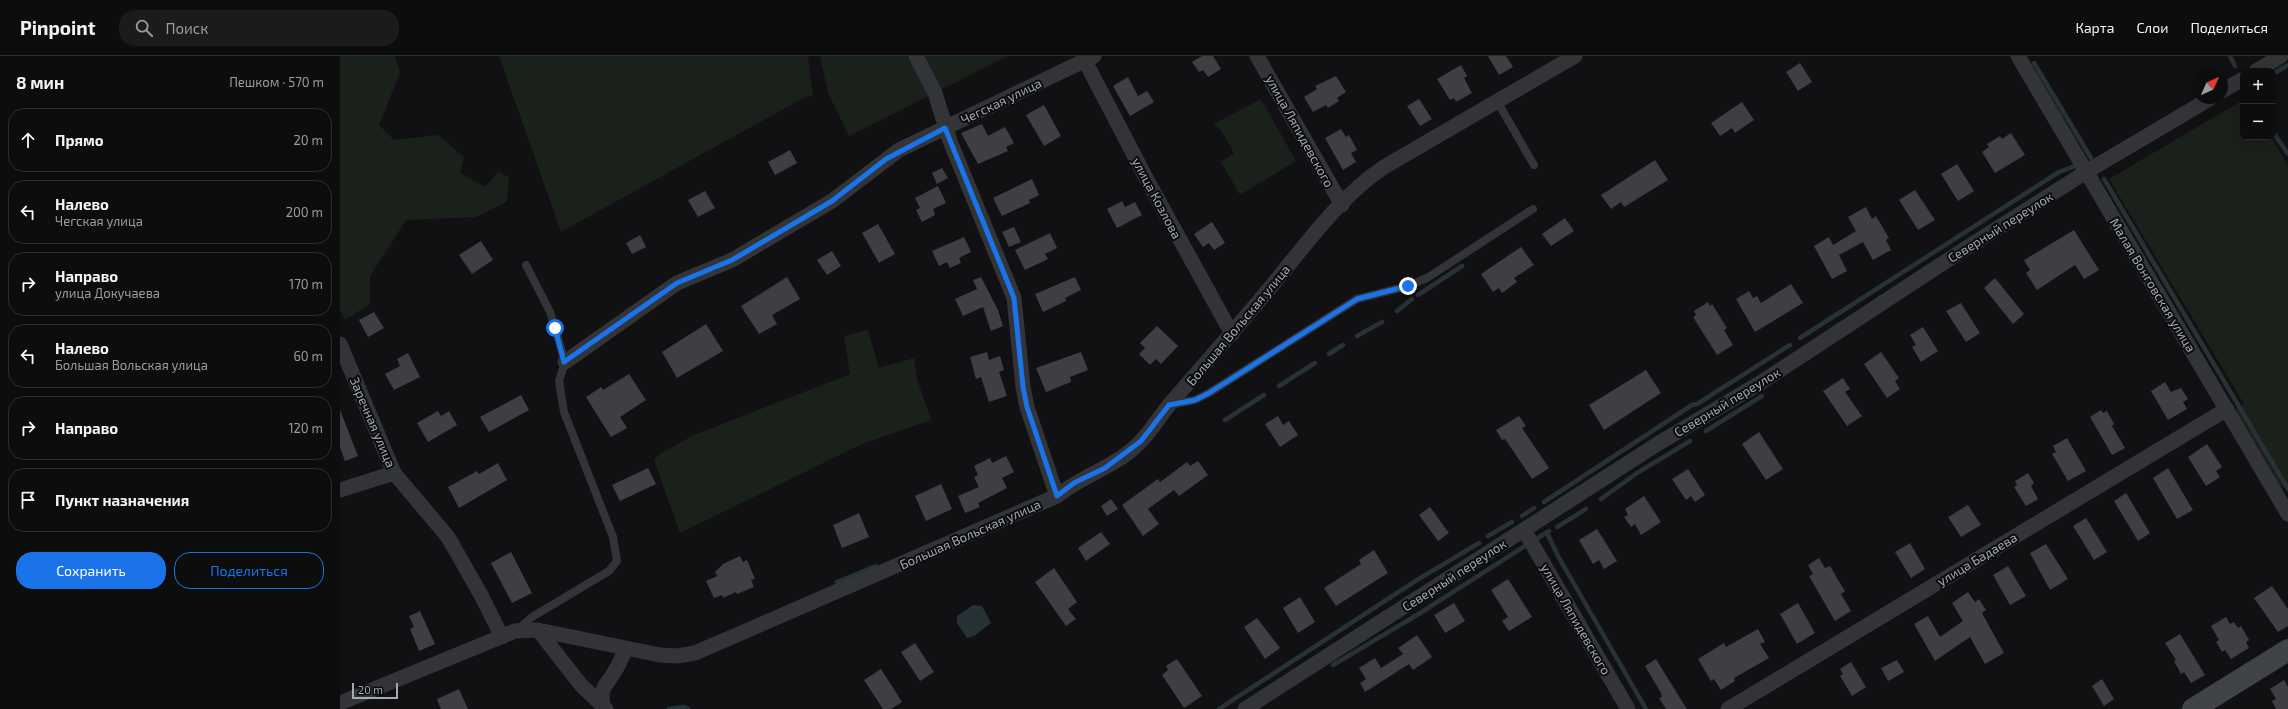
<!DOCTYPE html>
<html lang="ru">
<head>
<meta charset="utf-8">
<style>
	:root { --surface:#0d0d0e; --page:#1b1b1c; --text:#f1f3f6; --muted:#9a9c9e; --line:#2d2d2e; --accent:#1a73e8 }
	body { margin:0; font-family:"Exo 2",sans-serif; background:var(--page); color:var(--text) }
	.controls { position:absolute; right:12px; top:12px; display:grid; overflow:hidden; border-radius:8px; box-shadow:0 4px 16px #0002 }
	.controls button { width:36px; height:36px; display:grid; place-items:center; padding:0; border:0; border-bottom:1px solid var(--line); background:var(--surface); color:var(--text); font:20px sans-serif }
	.compass { position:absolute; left:1852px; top:12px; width:36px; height:36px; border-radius:50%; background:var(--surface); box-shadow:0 4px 16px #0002; rotate:45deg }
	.scale { position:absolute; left:12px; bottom:10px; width:46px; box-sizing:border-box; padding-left:4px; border:2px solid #a2aab4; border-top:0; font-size:11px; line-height:14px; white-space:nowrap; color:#a2aab4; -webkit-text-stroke:3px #0c0c0e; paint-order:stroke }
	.stop { position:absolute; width:12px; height:12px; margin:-9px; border:3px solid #1a73e8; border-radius:50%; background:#fff }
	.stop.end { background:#1a73e8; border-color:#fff; box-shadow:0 1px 4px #0008 }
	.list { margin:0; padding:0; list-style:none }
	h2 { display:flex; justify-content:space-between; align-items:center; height:52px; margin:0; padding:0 16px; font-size:17px }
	h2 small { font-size:13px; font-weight:400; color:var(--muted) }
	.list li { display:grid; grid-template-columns:26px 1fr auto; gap:12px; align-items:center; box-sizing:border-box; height:64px; margin:0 8px 8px; padding:0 8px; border:1px solid var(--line); border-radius:16px }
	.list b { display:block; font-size:15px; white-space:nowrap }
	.list p { margin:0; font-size:13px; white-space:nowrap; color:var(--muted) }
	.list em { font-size:13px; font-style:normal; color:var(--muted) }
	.actions { display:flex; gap:8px; padding:12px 16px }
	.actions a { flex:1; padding:9px 0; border:1px solid var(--accent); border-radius:16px; text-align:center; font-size:14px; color:var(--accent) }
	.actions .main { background:var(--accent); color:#fff }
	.icon { flex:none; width:22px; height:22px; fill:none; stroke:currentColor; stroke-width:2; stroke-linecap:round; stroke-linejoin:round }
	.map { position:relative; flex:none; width:1948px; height:653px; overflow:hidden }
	header { display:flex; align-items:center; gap:24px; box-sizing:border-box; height:56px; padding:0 20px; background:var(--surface); border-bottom:1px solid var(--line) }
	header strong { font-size:19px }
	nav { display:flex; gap:22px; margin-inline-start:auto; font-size:14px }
	.search { width:280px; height:36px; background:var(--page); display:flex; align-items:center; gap:10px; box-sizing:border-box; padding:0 14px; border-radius:16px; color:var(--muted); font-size:15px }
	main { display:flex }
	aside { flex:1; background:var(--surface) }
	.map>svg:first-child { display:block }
</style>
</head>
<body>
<header>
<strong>Pinpoint</strong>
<div class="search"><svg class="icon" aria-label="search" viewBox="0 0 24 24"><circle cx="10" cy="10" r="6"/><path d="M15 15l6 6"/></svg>Поиск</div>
<nav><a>Карта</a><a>Слои</a><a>Поделиться</a></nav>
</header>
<main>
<aside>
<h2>8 мин<small>Пешком · 570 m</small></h2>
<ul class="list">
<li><svg class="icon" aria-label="ahead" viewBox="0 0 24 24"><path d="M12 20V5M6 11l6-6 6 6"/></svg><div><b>Прямо</b></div><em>20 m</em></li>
<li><svg class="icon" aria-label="left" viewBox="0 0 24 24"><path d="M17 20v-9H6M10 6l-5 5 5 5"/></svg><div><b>Налево</b><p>Чегская улица</p></div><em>200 m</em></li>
<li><svg class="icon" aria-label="right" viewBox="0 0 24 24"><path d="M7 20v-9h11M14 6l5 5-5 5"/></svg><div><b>Направо</b><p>улица Докучаева</p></div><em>170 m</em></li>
<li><svg class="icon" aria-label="left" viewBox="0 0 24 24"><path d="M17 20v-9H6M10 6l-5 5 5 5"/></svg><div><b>Налево</b><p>Большая Вольская улица</p></div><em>60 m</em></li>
<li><svg class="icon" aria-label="right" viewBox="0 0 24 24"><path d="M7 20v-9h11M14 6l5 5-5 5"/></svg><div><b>Направо</b></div><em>120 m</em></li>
<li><svg class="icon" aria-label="arrive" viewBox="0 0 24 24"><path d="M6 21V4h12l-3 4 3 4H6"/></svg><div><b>Пункт назначения</b></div></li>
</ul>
<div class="actions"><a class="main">Сохранить</a><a>Поделиться</a></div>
</aside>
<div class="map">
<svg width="1948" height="653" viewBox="0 0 1948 653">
	<rect width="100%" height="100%" fill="#111113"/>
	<!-- green -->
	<path fill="#19211a" d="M0,0h55l5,17 -21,52 15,15 44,-5 26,22 -4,16 25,14 13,-15 11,5 -2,25 -31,15 -70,3 -36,56v28l-25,16 -5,-10z
		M159,0h309l5,41 -6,-1 -246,136z
		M480,0h188l-159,80 -21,-43z
		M921,43l35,62 -56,34 -19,-33 13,-9 -12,-21 -8,-8z
		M1903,44v37h28l17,29v319l-12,2 -41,-71 1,-7 8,-5 -135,-225z
		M528,274l11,38 35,-10 3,21 14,41 -69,24 -182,89 -26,-73 6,-6 32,-18 158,-62 -6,-38z"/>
	<!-- water -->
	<path fill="#273237" d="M633,549l9,1 9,17 -17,13 -7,2 -10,-15v-7z"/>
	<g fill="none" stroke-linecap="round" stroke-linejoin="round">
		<!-- stream -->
		<path stroke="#273237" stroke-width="4.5" d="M1890,0l5,10
			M1694,7l57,95
			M1933,18l15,-9
			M1933,76l15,22
			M1764,123l184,310
			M1078,239l44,-29
			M1057,255l15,-12
			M1017,280l25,-14
			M1460,282l259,-166 16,-6
			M989,298l14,-9
			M939,330l36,-23
			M885,364l39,-25
			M1366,375l56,-35
			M1261,443l36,-26 53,-32
			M1204,446l148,-97 5,-1 93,-59
			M1182,460l12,-8
			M1217,471l29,-18
			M1207,477l11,23 88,153
			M1148,480l24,-14
			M1198,482l11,-7
			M497,526l39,-16
			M993,609l84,-50 108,-69
			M329,653l15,-2 4,2
			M879,653l198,-129 62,-37"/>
	</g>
	<!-- building -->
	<path fill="#3d3f43" d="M862,0h11l8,13 -13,8 -5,-7 -4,2 -7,-10z
		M1148,0h18l7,11 -14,8z
		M1460,7l12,19 -14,9 -12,-19z
		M1121,9l6,11 -3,2 8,15 -16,9 -2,-4 -4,2 -13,-21z
		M996,20l10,16 -9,6 2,3 -11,7 -2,-3 -13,7 -9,-15 13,-8 -2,-3z
		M788,21l10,19 9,-5 7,11 -24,14 -17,-30z
		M1079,43l13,20 -12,7 -13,-20z
		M1402,46l12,18 -19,13 -3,-5 -12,8 -9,-13z
		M704,49l17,31 -17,10 -18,-31z
		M642,68l6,12 17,-9 9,16 -8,4 2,4 -30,13 -17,-31z
		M1001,73l5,8 3,-2 8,15 -6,3 5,9 -13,8 -18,-32z
		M1671,77l14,22 -30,18 -13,-21 7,-5 -2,-3 13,-8 2,3z
		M450,94l7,13 -22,12 -7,-13z
		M1315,104l13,20 -44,27 -3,-5 -10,7 -10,-14z
		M1617,108l17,27 -16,10 -17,-27z
		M602,112l6,10 -11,6 -5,-11z
		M692,123l7,16 -10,5 1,3 -28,13 -9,-18z
		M598,130l8,17 -13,6 2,6 -13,7 -6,-12 4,-2 -5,-10z
		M1575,134l20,30 -17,10 -19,-30z
		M365,135l10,17 -17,9 -10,-17z
		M782,145l3,6 10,-5 7,13 -25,13 -10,-19z
		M1526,151l6,12 4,-3 13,22 -3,2 5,10 -18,10 -10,-18 -24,13 8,16 -15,8 -18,-33 15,-9 4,8 23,-14 -8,-14z
		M1225,162l9,13 -23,15 -9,-12z
		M872,166l13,21 -11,7 -5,-7 -6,4 -9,-13z
		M538,168l17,30 -16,9 -17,-30z
		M674,171l7,15 -12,5 -7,-15z
		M1734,174l25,40 -15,9 -9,-14 -38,25 -11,-17 4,-3 -6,-10z
		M710,177l7,15 -12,6 3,5 -23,11 -10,-20z
		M300,179l6,12 -14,7 -6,-11z
		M624,181l7,15 -12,6 2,5 -11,5 -3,-6 -8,4 -7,-15z
		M141,185l12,19 -21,14 -13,-19z
		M1181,191l13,18 -20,13 3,4 -15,11 -3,-5 -6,4 -12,-18z
		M492,195l9,15 -14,9 -10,-15z
		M447,221l13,22 -28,16 5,9 -18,10 -18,-28z
		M641,221l17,33 5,16 -12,5 -8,-24 -20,9 -8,-17 22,-10 -4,-9z
		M735,221l6,13 -16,8 1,3 -23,11 -8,-18z
		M1655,222l29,36 -11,10 -29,-36z
		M1451,228l12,19 -48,29 -19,-33 13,-8 4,7 4,-2 4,7z
		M1368,246l2,4 2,-2 15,24 -3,2 9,15 -16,10 -24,-38 3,-2 -2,-4z
		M1621,247l19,30 -14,9 -20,-31z
		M34,256l10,16 -16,9 -9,-17z
		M366,268l17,27 -46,27 -15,-26z
		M817,270l21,20 -17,18 -5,-5 -6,6 -11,-11 6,-6 -5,-5z
		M1583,271l15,24 -17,11 -9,-15 4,-2 -6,-10z
		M647,296l2,8 11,-4 4,14 -5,2 8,24 -18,6 -8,-25 -5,2 -6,-22z
		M741,296l7,18 -18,7 1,5 -25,10 -10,-24z
		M1541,296l18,26 -4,3 5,8 -13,9 -23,-34z
		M68,297l12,24 -26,13 -9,-16 15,-8 -3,-7z
		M1306,314l15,23 -57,37 -15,-25z
		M289,318l17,26 -26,17 7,11 -16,9 -25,-40 15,-10 2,3z
		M1503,322l7,11 -5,3 17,24 -15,10 -24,-35z
		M1825,326l6,10 10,-4 7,11 -5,3 4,7 -19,11 -17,-29z
		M181,339l8,15 -40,22 -9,-15z
		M0,354l18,46 -13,5 -5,-14z
		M1761,354l2,3 4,-2 7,13 -2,2 13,22 -13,7 -22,-38z
		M98,355l3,5 8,-5 8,14 -29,17 -11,-19z
		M938,360l5,9 6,-4 9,14 -18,12 -15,-23z
		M1179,360l7,10 -4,2 27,40 -17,11 -27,-40 -3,1 -6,-10z
		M1419,376l24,37 -17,11 -24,-36z
		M1727,382l19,33 -18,10 -16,-27 4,-2 -3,-6z
		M1867,388l15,23 -6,4 4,6 -14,9 -18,-29z
		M666,400l8,16 -12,6 5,10 -29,15 2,4 -15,6 -7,-17 21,-9 -5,-10 4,-2 -4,-9 16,-8 2,5z
		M858,405l10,14 -29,21 -5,-6 -26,19 11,15 -16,12 -21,-31 36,-26 2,3 27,-20 3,4z
		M158,407l9,17 -48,28 -11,-21 29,-16 2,3z
		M308,412l8,16 -36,17 -8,-16z
		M1828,412l25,42 -16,9 -24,-41z
		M1348,413l17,26 -10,7 -4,-6 -5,4 -14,-21z
		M1688,417l6,10 -3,3 7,13 -12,7 -12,-19 3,-2 -2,-4z
		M601,428l11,25 -26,12 -11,-25z
		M1786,437l24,40 -12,8 -24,-40z
		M1304,440l17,26 -20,13 -6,-11 -4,3 -7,-10 4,-2 -3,-6z
		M771,443l7,10 -11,7 -6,-10z
		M1628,449l13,20 -20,12 -13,-20z
		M1090,451l19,26 -11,8 -19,-26z
		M519,457l10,24 -27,11 -9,-23z
		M1746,462l21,34 -13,8 -21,-34z
		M1257,473l20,32 -13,8 -5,-9 -6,4 -14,-24z
		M761,476l9,12 -24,17 -8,-13z
		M1570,487l15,26 -14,9 -16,-26z
		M1706,488l22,35 -18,11 -20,-37z
		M1034,494l14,23 -52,33 -12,-18 37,-24 -2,-4z
		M171,496l21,41 -20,10 -21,-40z
		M400,500l3,6 4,-2 8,19 -4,1 3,7 -17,7 -1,-2 -13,6 -1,-3 -8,3 -8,-17 11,-5 -2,-4 8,-8z
		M1479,502l6,10 5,-2 7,12 8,13 -4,3 10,17 -16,10 -26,-45 4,-2 -5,-9z
		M1668,510l18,30 -16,9 -17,-30z
		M714,512l23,34 -9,7 8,10 -10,7 -31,-44z
		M1168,523l24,38 -23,14 -7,-10 6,-4 -17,-27z
		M1932,530l16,23v17l-10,6 -24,-34z
		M1628,536l7,10 4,-3 7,11 -4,3 22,40 -19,11 -15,-27 -35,24 -21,-37 14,-8 12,21 23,-16 -11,-18z
		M960,541l15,25 -17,11 -15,-25z
		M1114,547l11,18 -20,12 -11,-18z
		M1458,547l17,30 -18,11 -17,-30z
		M80,555l15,33 -16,7 -9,-22 4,-2 -5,-11z
		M1886,561l4,7 4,-2 4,6 3,-2 8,14 -3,2 3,6 -18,11 -6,-9 -3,2 -6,-10 3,-2 -8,-14z
		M917,562l23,30 -15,11 -21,-32z
		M1418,573l7,13 -5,2 9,14 -35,20 1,3 -14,9 -7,-11 -3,2 -13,-22 26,-16 2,4z
		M1840,578l25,41 -14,8 -7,-11 -3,2 -7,-13 2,-1 -11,-17z
		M1077,579l15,22 -19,13 -4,-6 -44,28 -5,-9 6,-4 -7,-11 16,-10 6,10 22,-14 -5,-6z
		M575,587l19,29 -14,9 -19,-29z
		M837,603l25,37 -18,12 -22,-33 6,-5 -2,-4z
		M1316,603l24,39 7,11h-21l-7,-11 3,-1 -1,-4 -16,-27z
		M1557,604l7,12 -16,9 -7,-13z
		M1511,606l15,25 -14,9 -12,-20 3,-2 -3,-5z
		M541,613l21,33 -11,7h-8l-19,-29z
		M1762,623l12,20 -10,7 -12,-20z
		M1944,624l4,7v22h-12l-4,-8 4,-2 -6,-10z
		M119,633l9,20h-27l-4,-10z"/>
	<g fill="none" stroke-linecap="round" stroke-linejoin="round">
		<!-- lane -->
		<path stroke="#323438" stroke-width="8" d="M1157,45l37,64
			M830,349l25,-5 14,-7 148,-94 51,-13 19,-8 106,-69
			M177,574l15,-13 77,-46 8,-10 -4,-24 -49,-125 -5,-31 6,-19 -10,-34 -5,-16 -24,-47"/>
		<!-- street -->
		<path stroke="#323438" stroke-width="15" d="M576,0l19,37 15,48 64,157 9,89 4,20 30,89
			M917,0l85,149
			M1678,0l270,458
			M745,5l60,115 87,158
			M1916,15l25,-15
			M1882,35l21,-12
			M0,288l54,129 54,64 33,58 21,42
			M225,306l112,-79 55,-23 100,-59 67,-51 195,-94
			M0,434l54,-17
			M1184,474l104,179
			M198,574l43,55 25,24
			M0,647l175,-72 23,-1 122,25 17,1 18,-3 362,-157c25,-20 64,-32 85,-56 10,-11 18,-24 28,-36 36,-42 73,-83 108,-126 32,-39 64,-83 106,-111l191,-111
			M263,650c-4,-21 5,-21 13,-37 4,-6 6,-13 10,-20
			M905,653l414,-266 101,-60 200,-131 126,-80 125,-74
			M1388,653l499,-300"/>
		<!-- secondary -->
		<path stroke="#404348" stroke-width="22" d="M1853,653l95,-59"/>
	</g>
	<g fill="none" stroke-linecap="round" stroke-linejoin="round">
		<!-- route -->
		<path stroke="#1a73e8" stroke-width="5" d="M215,272l9,34 113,-79 55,-23 100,-59 54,-42 59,-31 69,170 9,89 4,20 30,89 17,-13 31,-15 36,-27 28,-36 26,-5 14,-7 148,-94 51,-13"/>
	</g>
	<g text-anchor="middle" stroke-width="4" stroke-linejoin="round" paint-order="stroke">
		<!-- street labels -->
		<g font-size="13" fill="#a2aab4" stroke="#0c0c0e">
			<text transform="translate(661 45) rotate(-26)" y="5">Чегская улица</text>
			<text transform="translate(960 75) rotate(61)" y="5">улица Ляпидевского</text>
			<text transform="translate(817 142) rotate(62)" y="5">улица Козлова</text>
			<text transform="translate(1660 171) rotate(-32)" y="5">Северный переулок</text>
			<text transform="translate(1813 229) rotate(59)" y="5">Малая Вонговская улица</text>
			<text transform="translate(898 269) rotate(-50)" y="5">Большая Вольская улица</text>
			<text transform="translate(1387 346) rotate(-31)" y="5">Северный переулок</text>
			<text transform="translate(33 366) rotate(67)" y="5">Заречная улица</text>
			<text transform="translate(630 478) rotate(-24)" y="5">Большая Вольская улица</text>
			<text transform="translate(1637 503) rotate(-31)" y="5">улица Бадаева</text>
			<text transform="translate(1114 519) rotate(-33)" y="5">Северный переулок</text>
			<text transform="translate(1236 563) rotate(60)" y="5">улица Ляпидевского</text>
		</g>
	</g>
</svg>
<div class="controls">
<button>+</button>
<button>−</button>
</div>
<svg class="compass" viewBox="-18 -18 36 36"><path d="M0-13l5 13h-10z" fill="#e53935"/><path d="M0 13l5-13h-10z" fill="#9a9c9e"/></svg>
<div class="scale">20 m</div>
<div class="stop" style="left:215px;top:272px"></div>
<div class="stop end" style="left:1068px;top:230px"></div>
</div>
</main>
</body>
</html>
